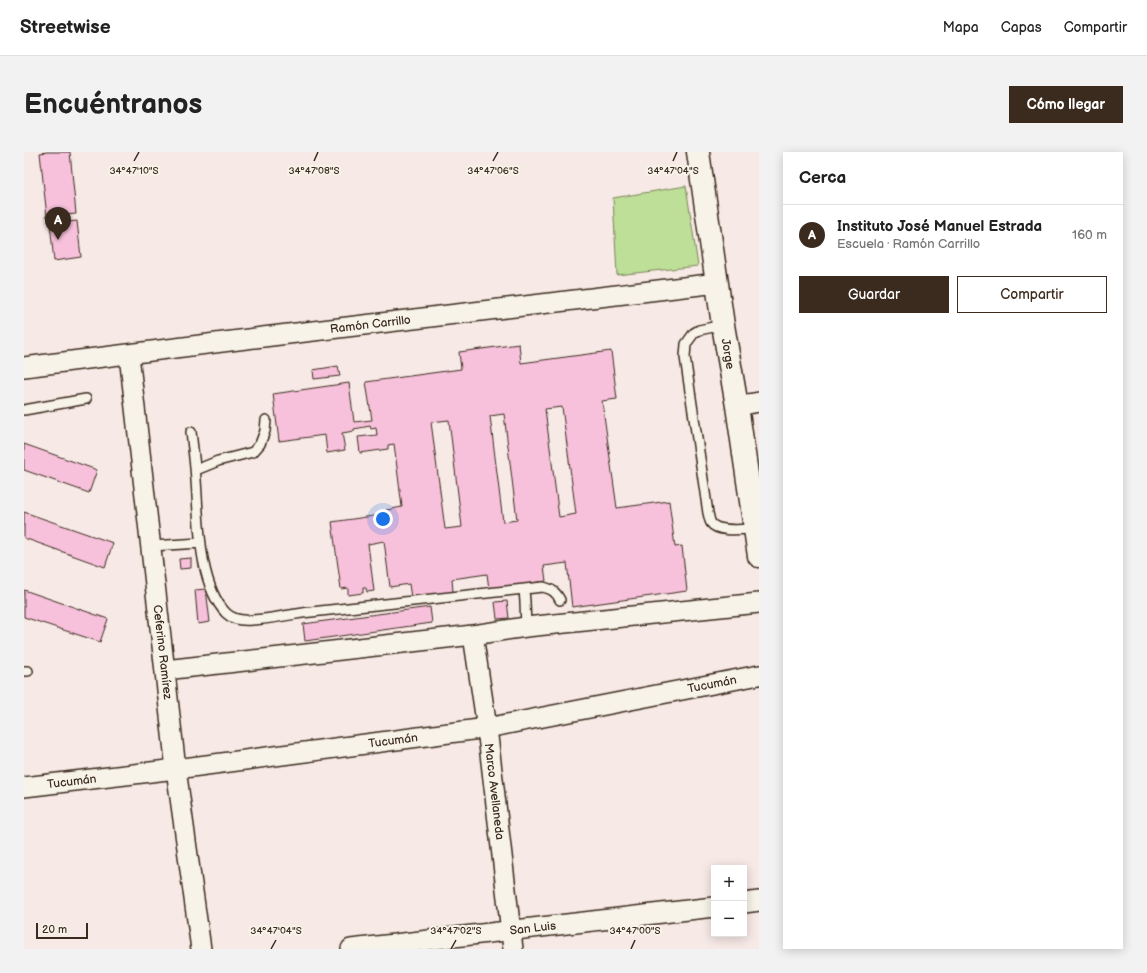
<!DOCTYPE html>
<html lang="es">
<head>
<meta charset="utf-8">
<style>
	:root { --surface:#fff; --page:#f2f2f2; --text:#222; --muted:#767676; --line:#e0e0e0; --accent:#3b2a1e }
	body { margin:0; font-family:"Balsamiq Sans",sans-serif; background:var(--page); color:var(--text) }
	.controls { position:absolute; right:12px; bottom:12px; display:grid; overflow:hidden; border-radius:0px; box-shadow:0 2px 10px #0003 }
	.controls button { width:36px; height:36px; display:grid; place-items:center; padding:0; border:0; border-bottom:1px solid var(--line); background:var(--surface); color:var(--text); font:20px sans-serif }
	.scale { position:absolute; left:12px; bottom:10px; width:52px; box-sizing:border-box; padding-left:4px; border:2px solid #3b2a1e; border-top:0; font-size:11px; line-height:14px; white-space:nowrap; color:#3b2a1e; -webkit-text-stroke:3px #f7f3e8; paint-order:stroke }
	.you { position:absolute; left:359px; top:367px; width:14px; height:14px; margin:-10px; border:3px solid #fff; border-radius:50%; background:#1a73e8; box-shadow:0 0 0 6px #1a73e833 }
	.badge { display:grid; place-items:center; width:26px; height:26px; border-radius:50%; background:var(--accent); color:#fff; font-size:13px; font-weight:700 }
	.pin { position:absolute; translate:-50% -33px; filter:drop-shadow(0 1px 2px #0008) }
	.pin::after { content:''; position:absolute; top:21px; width:14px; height:12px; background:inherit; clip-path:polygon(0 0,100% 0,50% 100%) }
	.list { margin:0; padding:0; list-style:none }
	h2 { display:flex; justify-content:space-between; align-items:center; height:52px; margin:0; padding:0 16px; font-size:17px }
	h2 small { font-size:13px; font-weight:400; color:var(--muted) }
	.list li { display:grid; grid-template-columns:26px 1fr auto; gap:12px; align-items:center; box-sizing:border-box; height:60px; padding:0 16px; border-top:1px solid var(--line) }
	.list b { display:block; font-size:15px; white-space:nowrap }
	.list p { margin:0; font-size:13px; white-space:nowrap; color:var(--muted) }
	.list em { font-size:13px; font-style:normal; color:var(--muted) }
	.actions { display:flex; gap:8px; padding:12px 16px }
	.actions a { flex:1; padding:9px 0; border:1px solid var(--accent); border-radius:0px; text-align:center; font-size:14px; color:var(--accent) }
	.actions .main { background:var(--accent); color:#fff }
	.map { position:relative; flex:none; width:735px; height:797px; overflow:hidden; border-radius:0px }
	header { display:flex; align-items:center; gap:24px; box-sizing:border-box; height:56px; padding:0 20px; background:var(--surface); border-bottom:1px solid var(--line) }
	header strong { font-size:19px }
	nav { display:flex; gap:22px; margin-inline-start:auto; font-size:14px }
	.intro { display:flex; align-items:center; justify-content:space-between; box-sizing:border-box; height:96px; padding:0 24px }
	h1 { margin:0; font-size:28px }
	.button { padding:10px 18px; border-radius:0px; background:var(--accent); color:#fff; font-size:14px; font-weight:700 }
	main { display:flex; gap:24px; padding:0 24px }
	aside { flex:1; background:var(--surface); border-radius:0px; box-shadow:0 2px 10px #0003 }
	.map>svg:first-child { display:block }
</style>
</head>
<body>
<header>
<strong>Streetwise</strong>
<nav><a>Mapa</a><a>Capas</a><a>Compartir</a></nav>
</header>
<div class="intro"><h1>Encuéntranos</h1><a class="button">Cómo llegar</a></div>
<main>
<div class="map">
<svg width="735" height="797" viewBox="0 0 735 797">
	<rect width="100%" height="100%" fill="#f7e9e5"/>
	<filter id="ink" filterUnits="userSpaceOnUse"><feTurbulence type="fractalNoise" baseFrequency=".025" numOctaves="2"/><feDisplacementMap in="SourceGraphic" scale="8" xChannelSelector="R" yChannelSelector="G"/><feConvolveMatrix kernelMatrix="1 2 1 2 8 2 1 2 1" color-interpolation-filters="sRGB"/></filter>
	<g filter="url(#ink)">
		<!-- green -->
		<path fill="#bddf98" stroke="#7c845b" d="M662,34l12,80 -81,9 -4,-77z"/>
		<!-- building -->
		<path fill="#f7c1db" stroke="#3b2a1e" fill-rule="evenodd" d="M23,0h23l6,62 -29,3 -7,-64z
			M53,69l4,36 -27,4 -4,-37z
			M495,192l2,19 90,-12 6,48 -15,2 15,107 52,-7 6,46 7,-1 5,45 -115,16 -5,-44 -23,3 2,15 -57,8 -2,-15 -35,5 1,13 -42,6 -2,-14 -19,3 -6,-46 -16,3 6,47 -7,1 -1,-4h-3v5l-15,2v-7l-7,1 -9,-67 55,-8 -1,-4 16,-3 -8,-63 -6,1v4l-28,4 -2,-16 19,-2 -1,-7 -5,1 -1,-3 -16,3v2l-12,2 3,17 -18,3 -2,-18 -46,6 -6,-47 76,-11 5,39 18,-2 -6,-38 95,-13 -2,-17zM538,255l14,107 -17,3 -14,-108zM480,262l13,106 -14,2 -13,-106zM425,268l13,107 -17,2 -14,-107z
			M314,214l2,10 -26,3 -1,-9z
			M0,292l73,26 -8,23 -65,-23z
			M0,360l89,31 -8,24 -81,-29z
			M167,406v10l-11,1 -1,-10z
			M182,437l4,33 -12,2 -3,-34z
			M0,438l84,29 -8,23 -76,-25z
			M483,449l2,17 -12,1 -2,-17z
			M406,455l2,16 -127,18 -2,-17z"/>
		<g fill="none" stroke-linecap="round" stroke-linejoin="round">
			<!-- service casing -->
			<g stroke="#3b2a1e" stroke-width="12">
				<path id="service" d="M699,173l-24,5 -5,3 -8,11 -1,13 23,156c1,3 1,7 3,10 7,10 33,6 44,6
					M0,258l62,-11
					M167,280c2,16 4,32 5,48 3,39 2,104 30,133 7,7 16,8 26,7 20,-1 39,-6 59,-8 78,-8 155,-17 232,-25 9,2 13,5 17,13
					M172,318l22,-9 35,-9 7,-8 5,-13 1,-11
					M127,394l50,-3
					M500,437l1,13 1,25
					M0,519h4"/>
			</g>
			<!-- minor casing -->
			<g stroke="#3b2a1e" stroke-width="22">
				<g id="minor">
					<path id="s1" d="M105,203l47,414 25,180"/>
					<path id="s2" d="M0,215l239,-30 454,-54"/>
					<path d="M713,254l22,-4"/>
					<path id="s3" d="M449,483l14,93 26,221"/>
					<path d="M141,518l308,-35 53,-8 233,-24"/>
					<path id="s4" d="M0,635l152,-18 311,-41 272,-53"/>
					<path d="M720,751l15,-2"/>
					<path id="s5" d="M327,797l363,-42"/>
				</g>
			</g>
			<!-- tertiary casing -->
			<g stroke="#3b2a1e" stroke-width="25">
				<g id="tertiary">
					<path id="s6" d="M674,0l25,173 14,81 22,150"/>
				</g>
			</g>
			<!-- service -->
			<use href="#service" stroke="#f7f3e8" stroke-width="9"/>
			<!-- minor -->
			<use href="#minor" stroke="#f7f3e8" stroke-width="19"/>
			<!-- tertiary -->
			<use href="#tertiary" stroke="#f7f3e8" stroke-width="22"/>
		</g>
	</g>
	<!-- ticks -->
	<path fill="none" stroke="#3b2a1e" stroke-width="1.5" d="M110,9l5,-9M290,9l4,-9M469,9l5,-9M649,9l4,-9M247,797l5,-9M427,797l5,-9M607,797l4,-9"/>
	<g text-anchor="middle" stroke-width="4" stroke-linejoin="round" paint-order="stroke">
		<!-- street labels -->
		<g font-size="12" fill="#3b2a1e" stroke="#f7f3e8">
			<text dy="4" stroke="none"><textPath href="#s2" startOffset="349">Ramón Carrillo</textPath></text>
			<text dy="4" stroke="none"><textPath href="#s6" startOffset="204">Jorge</textPath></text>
			<text dy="4" stroke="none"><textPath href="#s1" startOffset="299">Ceferino Ramírez</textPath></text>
			<text dy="4" stroke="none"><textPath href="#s4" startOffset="696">Tucumán</textPath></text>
			<text dy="4" stroke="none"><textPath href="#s4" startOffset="372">Tucumán</textPath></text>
			<text dy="4" stroke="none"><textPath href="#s4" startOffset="48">Tucumán</textPath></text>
			<text dy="4" stroke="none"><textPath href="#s3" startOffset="158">Marco Avellaneda</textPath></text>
			<text dy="4" stroke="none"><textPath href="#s5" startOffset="183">San Luis</textPath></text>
		</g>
	</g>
	<g font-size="10" text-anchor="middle" fill="#3b2a1e" stroke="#f7f3e8" stroke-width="4" stroke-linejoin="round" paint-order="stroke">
		<text x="110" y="22">34°47'10"S</text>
		<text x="290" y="22">34°47'08"S</text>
		<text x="469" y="22">34°47'06"S</text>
		<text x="649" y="22">34°47'04"S</text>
		<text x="252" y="782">34°47'04"S</text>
		<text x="432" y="782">34°47'02"S</text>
		<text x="611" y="782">34°47'00"S</text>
	</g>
</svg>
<div class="controls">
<button>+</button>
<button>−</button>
</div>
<div class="scale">20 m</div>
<div class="you"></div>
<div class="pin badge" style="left:34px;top:88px">A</div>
</div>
<aside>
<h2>Cerca<small></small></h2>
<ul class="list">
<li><span class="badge">A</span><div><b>Instituto José Manuel Estrada</b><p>Escuela · Ramón Carrillo</p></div><em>160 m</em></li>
</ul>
<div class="actions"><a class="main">Guardar</a><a>Compartir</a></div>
</aside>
</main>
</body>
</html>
